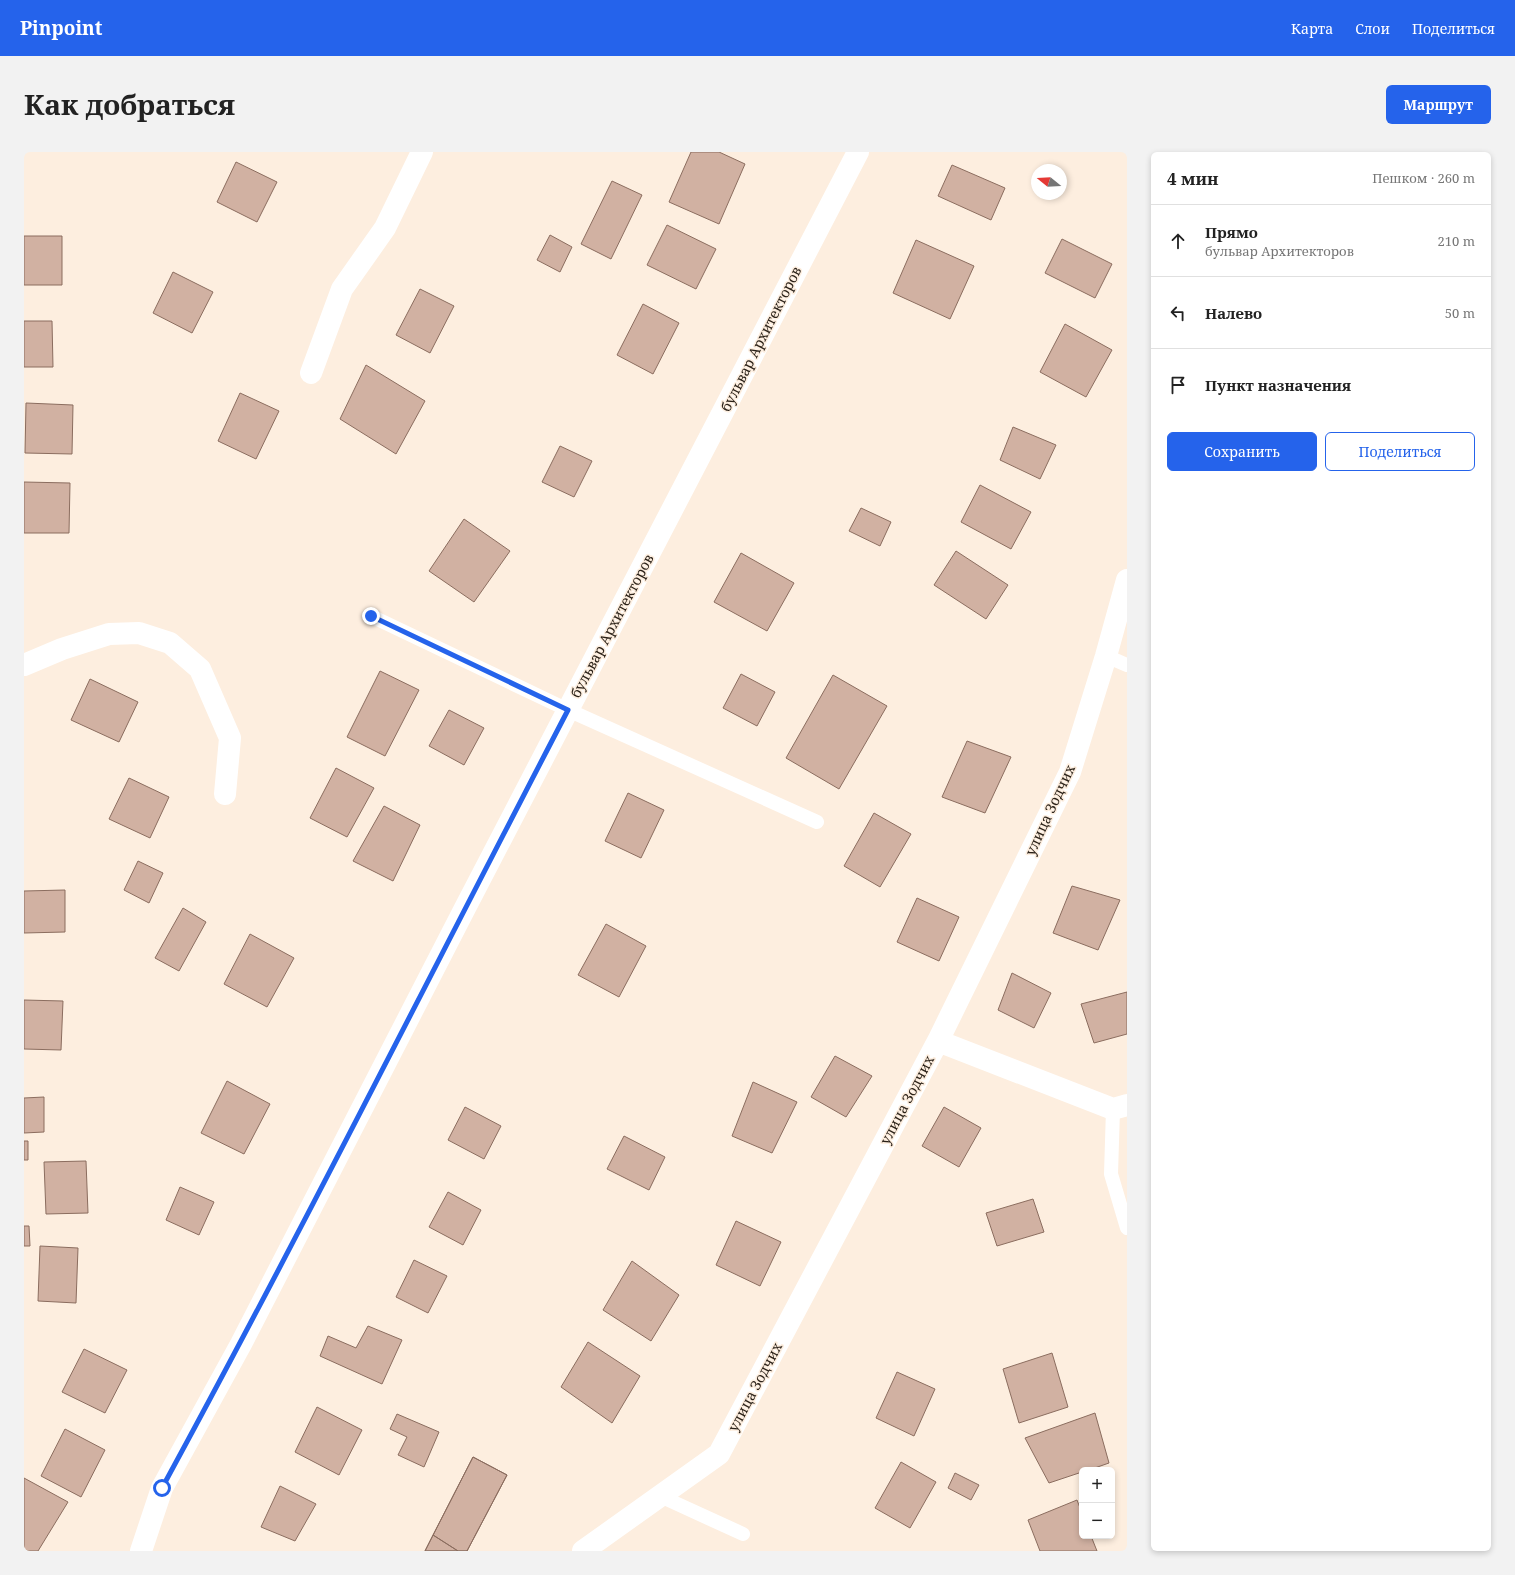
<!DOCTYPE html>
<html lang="ru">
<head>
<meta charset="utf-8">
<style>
	:root { --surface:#fff; --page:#f2f2f2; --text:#222; --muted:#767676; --line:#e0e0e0; --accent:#2563eb }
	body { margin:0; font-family:"Noto Serif",serif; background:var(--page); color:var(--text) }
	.controls { position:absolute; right:12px; bottom:12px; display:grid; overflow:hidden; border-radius:6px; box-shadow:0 2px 6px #0003 }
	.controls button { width:36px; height:36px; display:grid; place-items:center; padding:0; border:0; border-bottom:1px solid var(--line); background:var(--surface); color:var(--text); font:20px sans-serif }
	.compass { position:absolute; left:1007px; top:12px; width:36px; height:36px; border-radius:50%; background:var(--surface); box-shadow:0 2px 6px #0003; rotate:288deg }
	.stop { position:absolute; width:12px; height:12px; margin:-9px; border:3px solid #2563eb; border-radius:50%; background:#fff }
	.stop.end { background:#2563eb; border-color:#fff; box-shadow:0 1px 4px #0008 }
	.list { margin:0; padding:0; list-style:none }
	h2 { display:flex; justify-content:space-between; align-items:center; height:52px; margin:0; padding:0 16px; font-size:17px }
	h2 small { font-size:13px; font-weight:400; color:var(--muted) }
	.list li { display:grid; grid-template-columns:26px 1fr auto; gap:12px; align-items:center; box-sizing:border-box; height:72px; padding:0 16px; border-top:1px solid var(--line) }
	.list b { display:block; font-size:15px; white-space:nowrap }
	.list p { margin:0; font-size:13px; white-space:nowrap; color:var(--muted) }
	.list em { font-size:13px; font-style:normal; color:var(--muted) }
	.actions { display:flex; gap:8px; padding:12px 16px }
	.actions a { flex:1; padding:9px 0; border:1px solid var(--accent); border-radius:6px; text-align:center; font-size:14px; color:var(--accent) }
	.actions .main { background:var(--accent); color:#fff }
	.icon { flex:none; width:22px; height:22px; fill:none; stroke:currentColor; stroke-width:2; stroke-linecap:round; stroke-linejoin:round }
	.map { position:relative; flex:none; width:1103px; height:1399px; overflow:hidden; border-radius:6px }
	header { display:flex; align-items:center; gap:24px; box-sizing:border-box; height:56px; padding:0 20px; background:var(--accent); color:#fff }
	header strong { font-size:19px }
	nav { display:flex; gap:22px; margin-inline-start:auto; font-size:14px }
	.intro { display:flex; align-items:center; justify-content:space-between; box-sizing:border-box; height:96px; padding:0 24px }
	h1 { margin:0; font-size:28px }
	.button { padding:10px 18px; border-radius:6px; background:var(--accent); color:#fff; font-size:14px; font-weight:700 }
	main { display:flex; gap:24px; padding:0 24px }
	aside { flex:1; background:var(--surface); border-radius:6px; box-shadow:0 2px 6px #0003 }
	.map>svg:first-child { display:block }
</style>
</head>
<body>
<header>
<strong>Pinpoint</strong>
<nav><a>Карта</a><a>Слои</a><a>Поделиться</a></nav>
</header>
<div class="intro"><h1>Как добраться</h1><a class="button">Маршрут</a></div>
<main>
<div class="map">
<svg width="1103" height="1399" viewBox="0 0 1103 1399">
	<rect width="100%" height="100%" fill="#fdeedf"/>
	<!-- building -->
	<path fill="#d1b1a2" stroke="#8b6d5f" d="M667,0h28l26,12 -26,60 -50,-22z
		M212,10l41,20 -20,40 -40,-20z
		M928,13l53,23 -14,32 -53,-24z
		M588,29l30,14 -31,64 -30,-15z
		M643,73l49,24 -20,40 -49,-24z
		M526,83l22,12 -12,25 -23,-12z
		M0,84h38v49h-38z
		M1038,87l50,25 -17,34 -50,-25z
		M892,88l58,26 -24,53 -57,-26z
		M149,120l40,20 -21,41 -39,-20z
		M396,137l34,17 -24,47 -34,-18z
		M619,152l36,19 -26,51 -36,-19z
		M0,169h28l1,46h-29z
		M1041,172l47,26 -26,47 -46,-25z
		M342,213l59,36 -29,53 -56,-35z
		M216,241l39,18 -23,48 -38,-18z
		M2,251l47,2 -1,49 -47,-1z
		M989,275l43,18 -16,34 -40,-19z
		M536,294l32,15 -18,36 -32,-15z
		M0,330l46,1 -1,50h-45z
		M956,333l51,27 -20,37 -50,-27z
		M837,356l30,14 -11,24 -31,-15z
		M440,367l46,32 -36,51 -45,-31z
		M932,399l52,34 -22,34 -52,-34z
		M717,401l53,30 -27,48 -53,-29z
		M356,519l39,19 -34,66 -38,-19z
		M717,522l34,18 -18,34 -34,-18z
		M809,523l54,31 -48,83 -53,-31z
		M66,527l48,23 -19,40 -48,-22z
		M425,558l35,18 -20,37 -35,-19z
		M943,589l44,16 -26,56 -43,-16z
		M312,616l38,20 -27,49 -37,-19z
		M105,626l40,19 -19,41 -41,-19z
		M604,641l36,17 -23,48 -36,-17z
		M360,654l36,19 -27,56 -40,-20z
		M850,661l37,21 -31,53 -36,-21z
		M114,709l25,12 -14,30 -25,-13z
		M1048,734l48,14 -22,50 -45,-17z
		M41,738v42l-41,1v-42z
		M893,746l42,19 -20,44 -42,-19z
		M159,756l23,14 -27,49 -24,-13z
		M582,772l40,22 -27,51 -41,-22z
		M226,782l44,24 -27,49 -43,-23z
		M988,821l39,20 -17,35 -36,-18z
		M1103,840v42l-33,9 -13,-39z
		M0,848l39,1 -2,49 -37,-1z
		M811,904l37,20 -26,41 -35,-20z
		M203,929l43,23 -26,50 -43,-21z
		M729,930l44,20 -25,51 -40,-17z
		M20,945v35l-20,1v-35z
		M441,955l36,19 -17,33 -36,-19z
		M920,955l37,21 -22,39 -37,-21z
		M600,984l41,21 -16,33 -42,-21z
		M0,989h4v19h-4z
		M62,1009l2,52 -42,1 -2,-52z
		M156,1035l34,15 -15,33 -33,-15z
		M424,1040l33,18 -18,35 -34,-18z
		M1009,1047l11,33 -47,14 -11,-33z
		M712,1069l45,21 -21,44 -44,-21z
		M0,1074h5l1,20h-6z
		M16,1094l38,2 -2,55 -38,-2z
		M390,1108l33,16 -19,37 -32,-16z
		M608,1109l47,34 -28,46 -48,-31z
		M344,1174l34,14 -20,44 -62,-28 8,-20 28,12z
		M564,1190l52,34 -28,47 -51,-36z
		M60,1197l43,21 -22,43 -43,-21z
		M1028,1201l16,54 -49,16 -16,-54z
		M873,1220l38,17 -21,47 -38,-18z
		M293,1255l45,23 -23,45 -44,-23z
		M1071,1261l14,50 -20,7h-7v2l-33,11 -24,-45z
		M373,1262l42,18 -15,35 -26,-12 9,-18 -17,-8z
		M41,1277l40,21 -24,47 -40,-21z
		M449,1305l34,18 -40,76h-42z
		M449,1305l34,18 -40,76h-9l-25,-16z
		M877,1310l35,20 -26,46 -35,-20z
		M931,1321l24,12 -8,15 -23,-12z
		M0,1326l44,24 -30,49h-14z
		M256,1334l36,18 -21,37 -34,-14z
		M1053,1348l5,13v23h9l6,15h-57l-12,-31z
		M409,1383l25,16h-33z"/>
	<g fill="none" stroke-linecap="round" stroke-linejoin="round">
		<!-- service -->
		<path stroke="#fff" stroke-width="14" d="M347,464l197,94 249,112
			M1082,504l21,9
			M1089,957l-2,65 16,54
			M636,1344l83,38"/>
		<!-- minor -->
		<path stroke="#fff" stroke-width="22" d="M287,221l31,-84 43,-61 37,-76
			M0,513l38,-16 47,-15 30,-1 31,10 30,26 30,69 -5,56
			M914,889l175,68 14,-4
			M117,1399l21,-63 79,-144 223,-434 394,-758
			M559,1399l136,-97 219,-413 132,-269 36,-116 21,-76"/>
	</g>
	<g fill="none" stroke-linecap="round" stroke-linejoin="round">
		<!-- route -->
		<path stroke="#2563eb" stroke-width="5" d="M138,1336c140,-257 271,-519 406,-778l-197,-94"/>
	</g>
	<g text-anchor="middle" stroke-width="3" stroke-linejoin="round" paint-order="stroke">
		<!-- street labels -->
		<g font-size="14" fill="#2a2118" stroke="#fdeedf">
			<text transform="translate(737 187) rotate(-63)" y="5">бульвар Архитекторов</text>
			<text transform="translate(588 474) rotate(-62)" y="5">бульвар Архитекторов</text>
			<text transform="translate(1026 658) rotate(-65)" y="5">улица Зодчих</text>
			<text transform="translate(883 948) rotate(-62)" y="5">улица Зодчих</text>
			<text transform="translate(731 1235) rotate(-62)" y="5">улица Зодчих</text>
		</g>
	</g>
</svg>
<div class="controls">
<button>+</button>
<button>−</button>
</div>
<svg class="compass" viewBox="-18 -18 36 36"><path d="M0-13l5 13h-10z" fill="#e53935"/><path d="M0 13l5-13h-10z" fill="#767676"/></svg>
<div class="stop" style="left:138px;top:1336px"></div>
<div class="stop end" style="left:347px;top:464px"></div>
</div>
<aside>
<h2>4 мин<small>Пешком · 260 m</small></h2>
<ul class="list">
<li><svg class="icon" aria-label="ahead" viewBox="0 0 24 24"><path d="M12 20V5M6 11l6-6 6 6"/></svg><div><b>Прямо</b><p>бульвар Архитекторов</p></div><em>210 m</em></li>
<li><svg class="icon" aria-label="left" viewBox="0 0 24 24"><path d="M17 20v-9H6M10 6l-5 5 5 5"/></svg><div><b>Налево</b></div><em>50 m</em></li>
<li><svg class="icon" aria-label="arrive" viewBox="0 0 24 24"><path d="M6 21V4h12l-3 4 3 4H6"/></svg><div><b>Пункт назначения</b></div></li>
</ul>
<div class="actions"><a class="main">Сохранить</a><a>Поделиться</a></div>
</aside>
</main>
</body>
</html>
